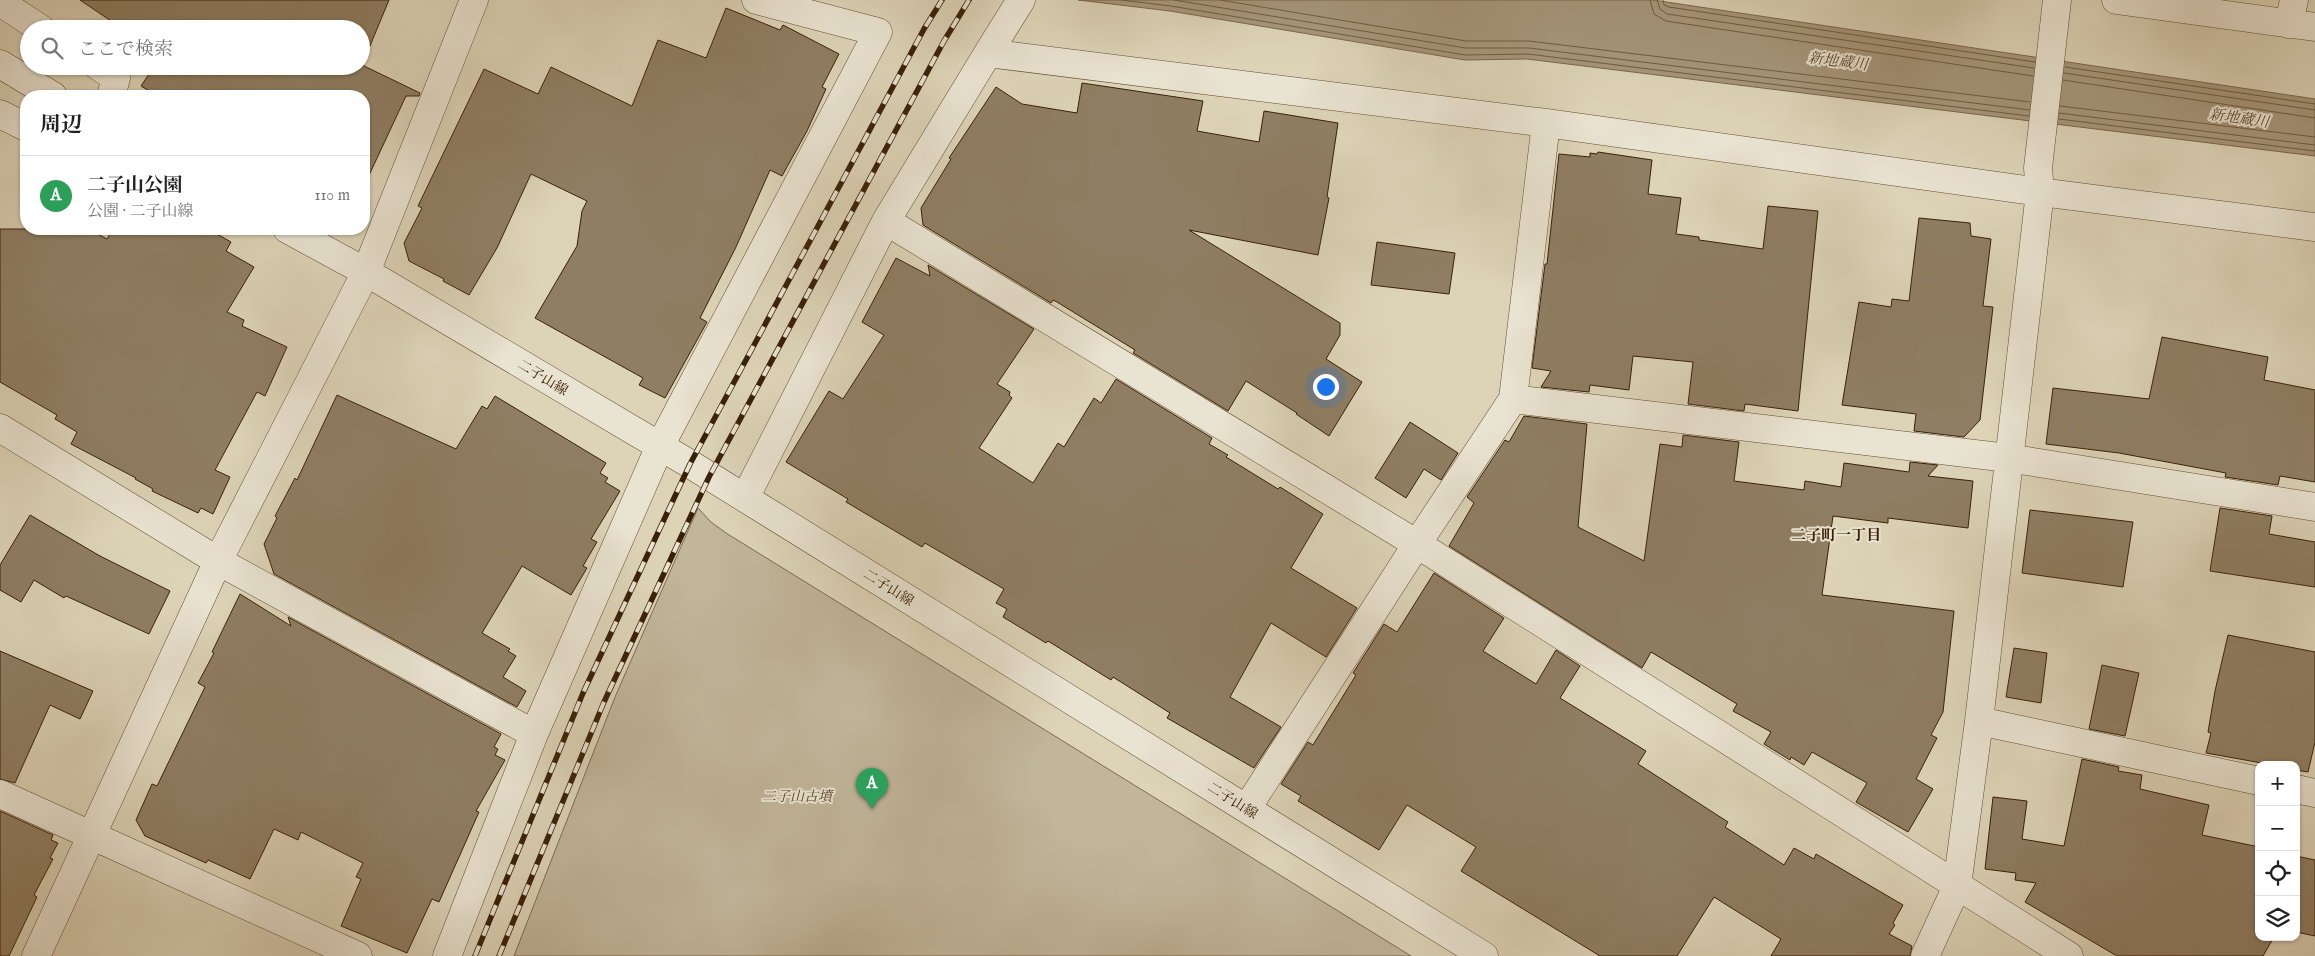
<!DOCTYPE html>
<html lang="ja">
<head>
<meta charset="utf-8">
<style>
	:root { --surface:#fff; --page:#f2f2f2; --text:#222; --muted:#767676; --line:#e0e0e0; --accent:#8f2418 }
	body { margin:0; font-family:"IM FELL English","Noto Serif JP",serif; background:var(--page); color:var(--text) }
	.controls { position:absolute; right:15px; bottom:15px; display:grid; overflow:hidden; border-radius:10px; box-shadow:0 1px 4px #0004 }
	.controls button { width:45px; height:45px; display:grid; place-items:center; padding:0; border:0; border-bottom:1px solid var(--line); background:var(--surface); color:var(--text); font:25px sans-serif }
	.you { position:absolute; left:1325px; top:386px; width:18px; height:18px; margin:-12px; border:4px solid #fff; border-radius:50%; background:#1a73e8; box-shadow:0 0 0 8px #1a73e833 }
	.badge { display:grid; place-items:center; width:32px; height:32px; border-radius:50%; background:var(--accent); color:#fff; font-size:16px; font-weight:700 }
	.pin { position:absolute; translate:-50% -41px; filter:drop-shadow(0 1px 2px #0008) }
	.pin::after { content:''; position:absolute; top:26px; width:18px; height:15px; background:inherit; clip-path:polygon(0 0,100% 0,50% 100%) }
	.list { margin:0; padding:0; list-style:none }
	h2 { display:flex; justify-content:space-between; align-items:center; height:65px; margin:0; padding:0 20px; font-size:21px }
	h2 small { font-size:16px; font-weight:400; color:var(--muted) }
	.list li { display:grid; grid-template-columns:32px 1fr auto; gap:15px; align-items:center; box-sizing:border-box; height:80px; padding:0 20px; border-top:1px solid var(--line) }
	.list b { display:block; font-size:19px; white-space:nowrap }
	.list p { margin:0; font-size:16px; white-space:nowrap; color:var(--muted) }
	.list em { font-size:16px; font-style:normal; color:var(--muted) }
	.icon { flex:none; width:28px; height:28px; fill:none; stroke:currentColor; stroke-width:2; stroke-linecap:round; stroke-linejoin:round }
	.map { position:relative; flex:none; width:2315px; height:956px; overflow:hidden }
	.search { position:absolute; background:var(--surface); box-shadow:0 1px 4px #0004; left:20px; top:20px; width:350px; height:55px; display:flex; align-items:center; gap:12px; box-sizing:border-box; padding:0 18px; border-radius:28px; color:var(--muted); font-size:19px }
	.panel { position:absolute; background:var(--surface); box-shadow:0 1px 4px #0004; left:20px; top:90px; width:350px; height:145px; border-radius:20px }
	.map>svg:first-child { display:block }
</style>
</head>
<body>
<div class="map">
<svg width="2315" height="956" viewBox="0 0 2315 956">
	<rect width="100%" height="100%" fill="#ddd4b8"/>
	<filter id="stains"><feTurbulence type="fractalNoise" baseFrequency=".004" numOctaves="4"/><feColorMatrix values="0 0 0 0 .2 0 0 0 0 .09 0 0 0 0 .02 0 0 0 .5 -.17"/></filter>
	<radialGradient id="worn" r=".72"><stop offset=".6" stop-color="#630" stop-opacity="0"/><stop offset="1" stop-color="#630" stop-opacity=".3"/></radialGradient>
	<!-- green -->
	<path fill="#c1b59a" stroke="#7e6a50" d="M698,508l13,14 15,11 685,423h-897l101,-259z"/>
	<!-- water -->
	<path fill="#a6977b" stroke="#7b674c" d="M1078,0h575l662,99v57l-788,-97 -62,1 -295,-49z"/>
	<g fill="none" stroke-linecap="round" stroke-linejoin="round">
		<!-- shore -->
		<path stroke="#705c40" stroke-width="1" d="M1121,0l50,6 294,49 63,-1 501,62
			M1174,0l292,48h63l501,62
			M1220,0l246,41h63l501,61
			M1650,0l4,14 12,7 367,55
			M1657,0l3,9 7,5 367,54
			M1663,0l1,5 5,2 366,55
			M2065,67l250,37
			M2064,73l251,37
			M2063,80l252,38
			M2060,106l255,31
			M2059,113l256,32
			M2059,119l256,32"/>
	</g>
	<!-- building -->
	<path fill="#8f7e63" stroke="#3a2006" d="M80,0h309l-27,65 58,28 -1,3h-13l-42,90v-90h-206l-17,-10 8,-12 -6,-3 3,-5h215v-37h-238z
		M726,8l54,22 3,-5 56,29 -17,33 4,2 -19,42 -25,45 -12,-6 -34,77 -36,71 7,4 -42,76 -26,-13 4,-7 -108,-60 42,-72 5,-35 5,-10 -56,-27 -34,74 -28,47 -26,-14 1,-2 -35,-18 -5,-18 18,-35 -4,-2 66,-137 54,25 13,-27 81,39 26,-66 48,18z
		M1082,83l121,18 -6,30 62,11 5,-31 74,12 -11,74 2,1 -11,57 -129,-25 151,93v12l-14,24 36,23 -33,54 -33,-22 1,-1 -51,-32 -18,30 -95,-58 2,-3 -78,-48 -4,-2 -2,3 -128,-78 -2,-17 30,-49 -2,-1 47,-71 26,17 55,9z
		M1598,152l54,8 -4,34 33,4 -5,36 23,3v3l64,9 5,-43 50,5 -20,200 -53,-7 -1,7 -56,-7 5,-42 -60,-6 -4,34 -39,-5 -1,7 -48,-5 10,-16 -19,-3 13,-104h2l12,-110 31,3v-4l7,1z
		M1919,218l51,5 1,13 20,3 -8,67 10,1 -13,113 -16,17 -50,-6 2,-17 -74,-9 17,-103 32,5 1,-8 17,2z
		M0,229h88l19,10 6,-10h95l23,13 -5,9 28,16 -27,45 17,8 -2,6 45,21 -22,49 -8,-4 -42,78 15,7 -17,37 -12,-6 -3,5 -46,-22 1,-2 -18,-10 1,-1 -65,-34 6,-12 -22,-13 2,-4 -57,-33z
		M1377,242l78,11 -6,41 -78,-9z
		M896,258l34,18 -2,-11 106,64 -37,55 13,8 -1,3 3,3 -33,50 54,35 25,-40 6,4 30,-49 7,5 15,-24 96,59 -3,6 19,11 -2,2 52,32 2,-2 43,27 -32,54 66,40 -31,49 -55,-34 -41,74 51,30 -27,41 -87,-50 3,-5 -57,-36 -2,3 -63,-39 -2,2 -43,-26 4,-8 -11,-6 8,-14 -79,-46 -3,4 -76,-45 2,-3 -62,-37 43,-71 14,8 41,-64 -22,-13z
		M2162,337l106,20 -4,23 51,10v92l-35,-6 -2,9 -53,-8 1,-4 -107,-20 -73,-9 7,-56 96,11z
		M337,395l119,54 26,-43 5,3 8,-13 111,67 -6,10 8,5 -3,4 15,9 -29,48 6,3 -14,24 4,2 -16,27 -49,-29 -40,67 28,16 -2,2 8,5 -13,21 23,14 -9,16 -243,-133 -10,-30 13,-26 -2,-2 20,-38 2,2z
		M1524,416l63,8 -9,103 66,34 16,-117 22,3 1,-12 56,7 -5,39 70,9 1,-9 36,6 3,-24 65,9 1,-10 28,3 -10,11 45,5 -5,47 -80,-10v5l-55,-7 -11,79 132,16 -11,101 -12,23 6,3 -21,41 17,10 -25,43 -52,-30 11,-19 -55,-31 -8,13 -13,-8 -1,3 -26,-16 7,-12 -38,-21 4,-7 -86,-52 -9,16 -193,-122 25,-43 -7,-6 38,-57 4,2z
		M1410,422l48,31 -17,27 -17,-11 -18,29 -31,-20z
		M2220,508l52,8 -3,18 46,8v45l-105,-16z
		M2030,510l103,12 -10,65 -101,-14z
		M30,515l70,41 70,35 -21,43 -83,-38 -2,2 -30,-18 -13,22 -21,-12v-25z
		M1434,573l70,45 -21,33 53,33 20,-34 24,16 -20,32 86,53 -8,13 90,58 -3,5 59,38 10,-17 20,11 2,-5 87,51 -10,18 2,2 -6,9 23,12 -2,10h-139l10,-17 -67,-42 -37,59h-77l-139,-85 15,-24 -69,-42 -28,45 -81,-49 3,-5 -20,-12 27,-42 5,3 43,-70 -3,-2 31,-49 13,8z
		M240,594l51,32 -3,-9 213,117 -7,13 4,2 -3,6 10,5 -29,51 3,1 -40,90 -7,-3 -25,54 -66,-27 20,-47 -5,-2 7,-14 -62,-31 -3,8 -24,-11 -24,50 -42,-19 -2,3 -61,-27 -9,-16 16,-36 5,2 48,-99 -7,-4 16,-30 -2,-1z
		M2228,635l87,17v90l-7,30 -12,-2v-5h-23l-67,-12 5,-20 -3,-1 7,-41z
		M2014,648l33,5 -6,50 -35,-6z
		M0,651l93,40 -13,28 -30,-14 -35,78 -15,-4z
		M2102,665l37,8 -14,63 -36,-7z
		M2082,759l37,8 -1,4 24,4 -2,14 69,16 -7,30 57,12v90h15l-11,19h-146l-92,-54 11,-19 -21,-3 1,-7 -31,-4 8,-72 34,4 -5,38 42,7z
		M0,811l53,24 -2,5 7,3 -8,15 3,1 -19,36 3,2 -28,59h-9z
		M2296,856l19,4v76l-19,-4z"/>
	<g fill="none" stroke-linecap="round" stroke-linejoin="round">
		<!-- minor casing -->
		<g stroke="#634d32" stroke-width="29">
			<path id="minor" d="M2116,0l199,27
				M0,2l41,27
				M2289,24l5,-24
				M988,53l33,-53
				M98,66l18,12 -5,18
				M0,114l26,13
				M886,221l531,323 652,412
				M1513,399l33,-276
				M0,428l218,133 316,173
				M745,498l141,-277 102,-168 558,70 494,69 275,35
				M1979,721l280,60
				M2296,789l19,4
				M0,794l358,162
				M1247,808l170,-264 96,-145 495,59 307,49
				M36,956l182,-395 148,-289 108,-272
				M447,956l87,-222 126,-288 218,-414 -122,-32
				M1925,956l32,-70 22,-165 61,-529 -2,-24 19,-168"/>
		</g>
		<!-- tertiary casing -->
		<g stroke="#634d32" stroke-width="29">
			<path id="tertiary" d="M0,64l53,32
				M287,229l79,43 324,192 794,492"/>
		</g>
		<!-- minor -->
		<use href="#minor" stroke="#e9e3d1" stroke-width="28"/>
		<!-- tertiary -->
		<use href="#tertiary" stroke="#e9e3d1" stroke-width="28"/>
		<!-- rail casing -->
		<g stroke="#3a2006" stroke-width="5.5">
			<path id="rail" d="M475,956l108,-263 107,-229 234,-435 18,-29
				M499,956l105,-254 105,-225 235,-436 25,-41"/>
		</g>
		<!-- rail -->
		<use href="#rail" stroke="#e9e3d1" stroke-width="4" stroke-dasharray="11" stroke-linecap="butt"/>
	</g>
	<g text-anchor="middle" stroke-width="4" stroke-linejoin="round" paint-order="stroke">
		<!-- street labels -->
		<g font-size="14" fill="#3a2006" stroke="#e9e3d1">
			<text transform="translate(543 377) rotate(31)" y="5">二子山線</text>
			<text transform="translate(889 587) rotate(32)" y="5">二子山線</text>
			<text transform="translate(1233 800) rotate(32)" y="5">二子山線</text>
		</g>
		<!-- park labels -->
		<g font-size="14" font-style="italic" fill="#5c452b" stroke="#e9e3d1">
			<text x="797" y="801">二子山古墳</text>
		</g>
		<!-- water labels -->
		<g font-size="15" font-style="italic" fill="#604a2f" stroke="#e9e3d1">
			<text transform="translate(1838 61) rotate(7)" y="5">新地蔵川</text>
			<text transform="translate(2239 118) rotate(8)" y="5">新地蔵川</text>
		</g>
		<!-- neighbourhood labels -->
		<g font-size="15" font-weight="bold" fill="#3a2006" stroke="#e9e3d1">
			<text x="1836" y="540">二子町一丁目</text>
		</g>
	</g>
	<rect width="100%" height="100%" filter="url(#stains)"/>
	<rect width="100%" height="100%" fill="url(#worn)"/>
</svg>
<div class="controls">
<button>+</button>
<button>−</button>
<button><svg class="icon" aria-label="locate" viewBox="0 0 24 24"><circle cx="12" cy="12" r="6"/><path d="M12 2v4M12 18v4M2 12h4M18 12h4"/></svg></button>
<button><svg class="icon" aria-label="layers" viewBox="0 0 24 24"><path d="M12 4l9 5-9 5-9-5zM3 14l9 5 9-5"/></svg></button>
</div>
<div class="you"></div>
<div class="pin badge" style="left:872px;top:809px;background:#2e9e5b">A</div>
<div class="search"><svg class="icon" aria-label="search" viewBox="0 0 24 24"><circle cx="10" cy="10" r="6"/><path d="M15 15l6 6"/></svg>ここで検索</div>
<section class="panel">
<h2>周辺<small></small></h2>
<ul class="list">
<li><span class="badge" style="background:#2e9e5b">A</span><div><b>二子山公園</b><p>公園 · 二子山線</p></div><em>110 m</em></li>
</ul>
</section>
</div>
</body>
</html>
